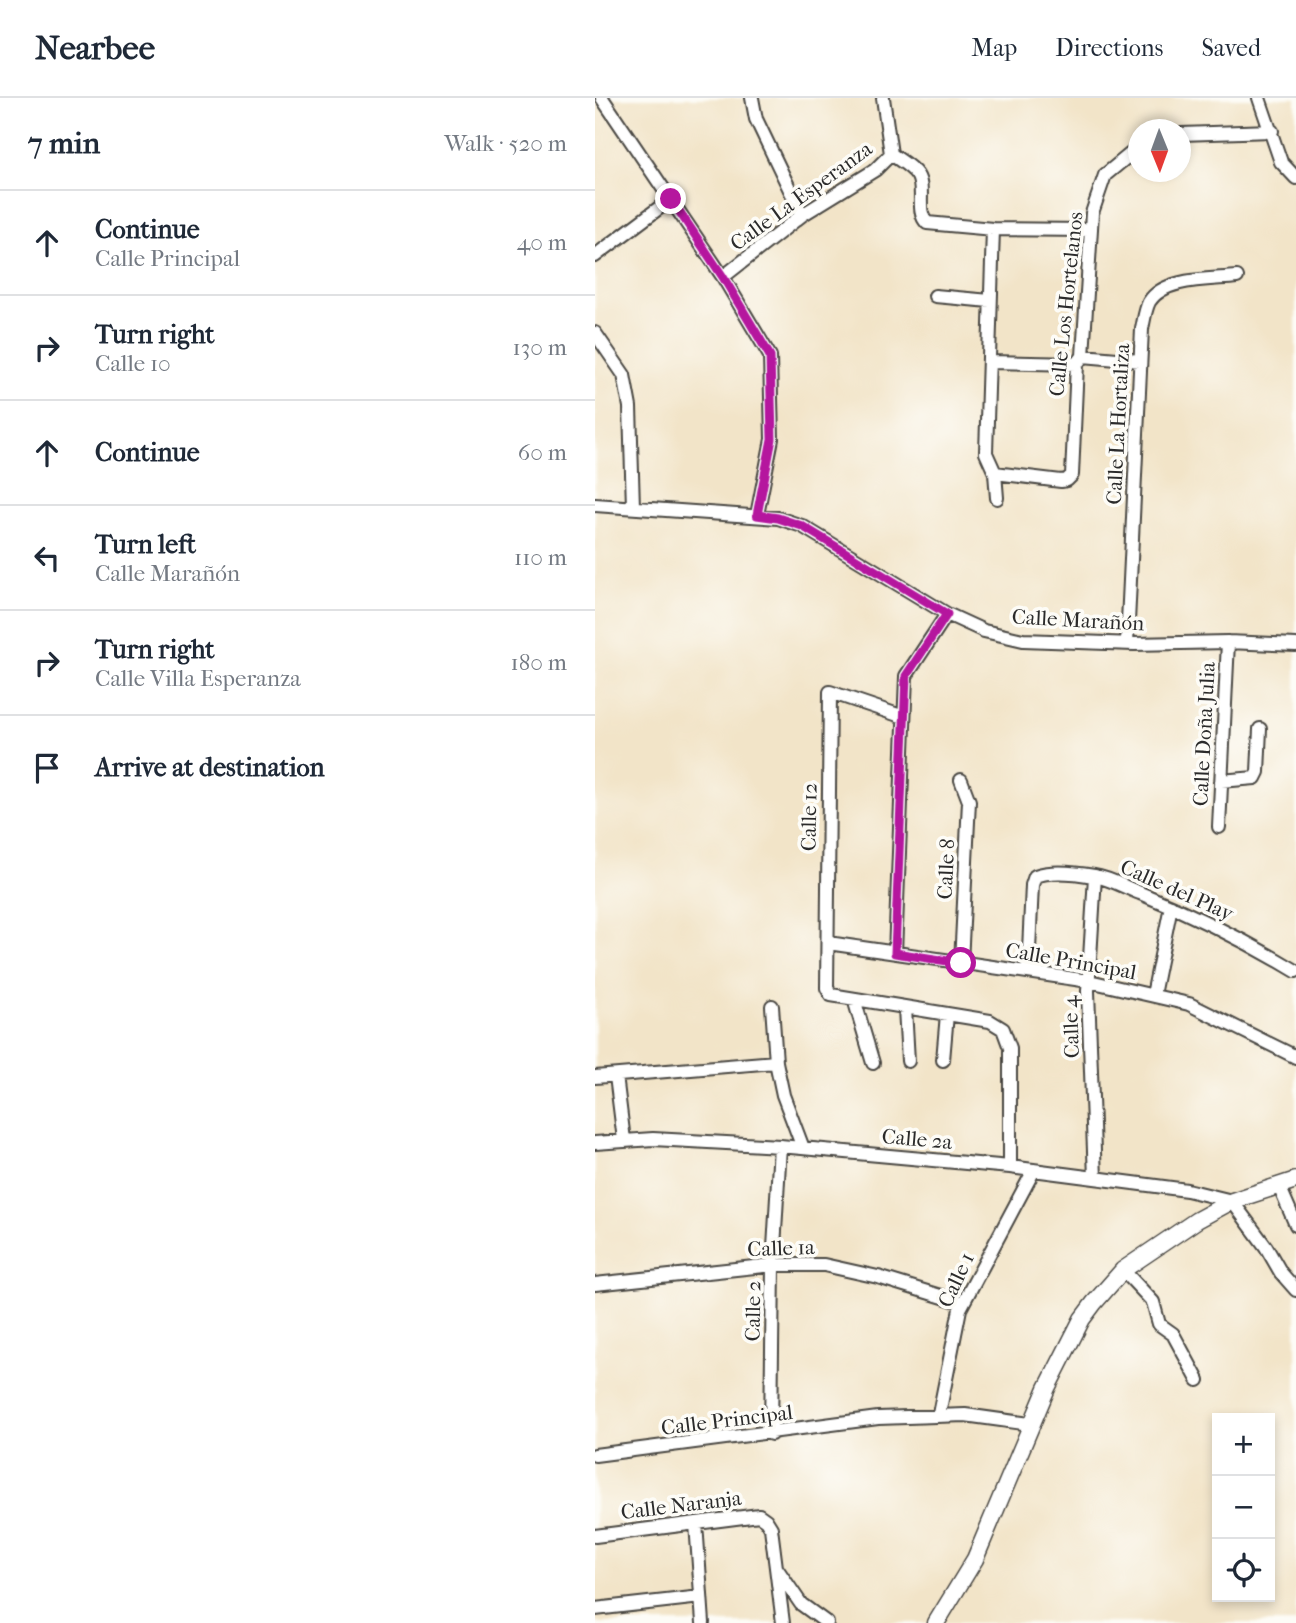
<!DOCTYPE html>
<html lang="en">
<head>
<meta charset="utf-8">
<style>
	:root { --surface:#fff; --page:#f6f6f7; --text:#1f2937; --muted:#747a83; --line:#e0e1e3 }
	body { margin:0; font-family:"IM FELL French Canon",serif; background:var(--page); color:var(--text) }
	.controls { position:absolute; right:21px; bottom:21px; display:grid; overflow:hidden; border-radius:0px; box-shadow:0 4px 10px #0003 }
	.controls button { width:63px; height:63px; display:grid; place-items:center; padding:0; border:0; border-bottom:2px solid var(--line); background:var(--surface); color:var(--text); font:35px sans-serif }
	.compass { position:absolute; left:533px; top:21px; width:63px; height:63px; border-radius:50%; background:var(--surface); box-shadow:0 4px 10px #0003; rotate:179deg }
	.stop { position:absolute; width:21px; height:21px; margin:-16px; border:5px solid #b5179e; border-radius:50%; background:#fff }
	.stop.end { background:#b5179e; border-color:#fff; box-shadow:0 2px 7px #0008 }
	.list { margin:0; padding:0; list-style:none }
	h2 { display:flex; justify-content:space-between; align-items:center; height:91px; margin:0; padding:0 28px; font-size:30px }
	h2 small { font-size:23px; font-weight:400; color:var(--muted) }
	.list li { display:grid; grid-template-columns:46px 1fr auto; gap:21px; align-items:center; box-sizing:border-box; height:105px; padding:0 28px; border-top:2px solid var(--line) }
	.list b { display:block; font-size:26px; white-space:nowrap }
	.list p { margin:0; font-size:23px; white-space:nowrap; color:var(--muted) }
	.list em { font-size:23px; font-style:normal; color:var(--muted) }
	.icon { flex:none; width:38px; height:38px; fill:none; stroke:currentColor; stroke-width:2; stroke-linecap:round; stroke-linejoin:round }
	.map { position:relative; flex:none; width:701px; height:1525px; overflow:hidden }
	header { display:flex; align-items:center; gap:42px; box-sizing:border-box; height:98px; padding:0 35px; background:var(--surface); border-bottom:2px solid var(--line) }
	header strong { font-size:33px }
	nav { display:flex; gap:38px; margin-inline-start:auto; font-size:24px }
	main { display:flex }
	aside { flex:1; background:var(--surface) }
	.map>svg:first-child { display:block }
</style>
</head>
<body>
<header>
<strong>Nearbee</strong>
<nav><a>Map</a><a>Directions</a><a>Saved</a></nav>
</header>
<main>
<aside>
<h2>7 min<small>Walk · 520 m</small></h2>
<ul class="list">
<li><svg class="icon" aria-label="ahead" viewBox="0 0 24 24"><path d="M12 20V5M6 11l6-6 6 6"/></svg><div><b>Continue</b><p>Calle Principal</p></div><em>40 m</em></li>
<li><svg class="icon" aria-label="right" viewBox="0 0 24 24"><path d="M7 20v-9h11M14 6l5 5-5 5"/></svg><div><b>Turn right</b><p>Calle 10</p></div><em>130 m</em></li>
<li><svg class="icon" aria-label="ahead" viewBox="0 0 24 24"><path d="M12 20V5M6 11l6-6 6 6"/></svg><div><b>Continue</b></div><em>60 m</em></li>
<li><svg class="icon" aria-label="left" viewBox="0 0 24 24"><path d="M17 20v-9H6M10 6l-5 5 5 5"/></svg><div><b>Turn left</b><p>Calle Marañón</p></div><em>110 m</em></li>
<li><svg class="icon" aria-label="right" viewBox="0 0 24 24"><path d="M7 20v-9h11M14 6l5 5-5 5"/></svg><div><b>Turn right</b><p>Calle Villa Esperanza</p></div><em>180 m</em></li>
<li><svg class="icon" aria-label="arrive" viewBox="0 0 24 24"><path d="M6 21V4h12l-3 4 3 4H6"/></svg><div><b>Arrive at destination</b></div></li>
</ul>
</aside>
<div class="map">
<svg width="701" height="1525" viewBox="0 0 701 1525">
	<rect width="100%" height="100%" fill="#fdfcf7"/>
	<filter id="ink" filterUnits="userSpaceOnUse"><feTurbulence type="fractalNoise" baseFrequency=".0143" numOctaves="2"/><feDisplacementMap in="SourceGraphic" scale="14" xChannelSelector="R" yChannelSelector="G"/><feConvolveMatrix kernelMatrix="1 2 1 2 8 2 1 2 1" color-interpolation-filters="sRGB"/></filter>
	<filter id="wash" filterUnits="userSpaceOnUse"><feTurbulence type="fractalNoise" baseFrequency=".00686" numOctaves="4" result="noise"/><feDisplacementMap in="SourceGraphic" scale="28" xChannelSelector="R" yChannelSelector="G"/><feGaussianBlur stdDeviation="1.57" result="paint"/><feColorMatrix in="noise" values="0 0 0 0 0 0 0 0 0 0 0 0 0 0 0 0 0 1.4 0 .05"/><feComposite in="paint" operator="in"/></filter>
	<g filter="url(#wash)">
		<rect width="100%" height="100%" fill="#f2e4c8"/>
	</g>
	<g filter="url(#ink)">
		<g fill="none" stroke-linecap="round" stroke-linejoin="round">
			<!-- minor casing -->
			<g stroke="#494743" stroke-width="16">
				<path id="minor" d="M7,0l121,179 47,79 2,83 -15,76
					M157,0l4,21 46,96
					M664,0l22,64 15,16
					M586,36l91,-3
					M296,56c8,6 20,12 26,21 9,14 -2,36 10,48l66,6 98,1
					M398,131l-7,224 9,20 2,25
					M0,158l76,-57
					M128,179l79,-62 73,-45 16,-16 -8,-56
					M340,198l55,5
					M0,235l29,42 6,32 3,100
					M488,258l57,5
					M394,264l88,2
					M400,375l66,8 6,-1 5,-5 5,-111 6,-8 9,-143 13,-38 34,-28
					M0,407l183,13 24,8 145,88 37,17 39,9 111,4 94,-2 68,3
					M532,545l15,-314c2,-9 3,-19 7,-27 15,-25 62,-22 88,-25
					M309,619l-74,-25 -3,296 4,7 159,26 13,8 7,19v119
					M366,682l8,21 -8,162
					M626,683l34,-3 3,-6 2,-43
					M624,729l9,-185
					M233,845l261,38 100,23 107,53
					M300,855l11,-277 41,-62
					M433,874l4,-87 3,-9c16,-6 42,-3 59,0 16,2 32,12 46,17 54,22 106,48 156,78
					M558,897l18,-89
					M259,901l19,64
					M177,908l4,56
					M310,910l3,53
					M348,962l4,-46
					M21,978l8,64
					M0,979l181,-15 7,33 20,53
					M0,1045l58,-4 127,7 230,21 177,23 45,11 34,46 15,26 15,17
					M500,1080l-7,-187 7,-115
					M684,1088l17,39
					M528,1172l30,32 6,22 14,10 25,46
					M0,1186l178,-19h51l54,12 85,26
					M344,1316l21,-105 74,-139
					M176,1336l2,-169 7,-119
					M0,1357l283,-37 87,-3 65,9
					M101,1425l7,100
					M0,1438l164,-21 7,5 5,8 12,95
					M182,1471l24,35 26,19
					M0,1511l106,-12"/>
			</g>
			<!-- major casing -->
			<g stroke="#494743" stroke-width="19">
				<path id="major" d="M341,1525l39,-64 72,-171 35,-69 12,-16 29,-33 74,-50 35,-19 64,-21"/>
			</g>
			<!-- minor -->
			<use href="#minor" stroke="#fff" stroke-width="12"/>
			<!-- major -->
			<use href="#major" stroke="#fff" stroke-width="16"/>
		</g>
	</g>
	<g fill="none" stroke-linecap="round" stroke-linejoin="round" filter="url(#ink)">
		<!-- route -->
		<path stroke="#b5179e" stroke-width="9" d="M76,101l52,78 47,79 2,83 -15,76 21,3 24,8 145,88 -41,62 -11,277 66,10"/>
	</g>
	<g text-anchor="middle" stroke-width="7" stroke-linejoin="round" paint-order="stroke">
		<!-- street labels -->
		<g font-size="21" fill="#2b2b2b" stroke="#fdfcf7">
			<text transform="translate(206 98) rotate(-36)" y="7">Calle La Esperanza</text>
			<text transform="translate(471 206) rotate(-84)" y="7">Calle Los Hortelanos</text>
			<text transform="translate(523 326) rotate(-87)" y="7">Calle La Hortaliza</text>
			<text transform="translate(483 522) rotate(3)" y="7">Calle Marañón</text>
			<text transform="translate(609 636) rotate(-87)" y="7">Calle Doña Julia</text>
			<text transform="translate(214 719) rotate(-89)" y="7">Calle 12</text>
			<text transform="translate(351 771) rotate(-87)" y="7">Calle 8</text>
			<text transform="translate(582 792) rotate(24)" y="7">Calle del Play</text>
			<text transform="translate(476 863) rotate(10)" y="7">Calle Principal</text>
			<text transform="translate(476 929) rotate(-92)" y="7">Calle 4</text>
			<text transform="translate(322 1041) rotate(5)" y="7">Calle 2a</text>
			<text transform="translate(186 1150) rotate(-2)" y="7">Calle 1a</text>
			<text transform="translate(361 1182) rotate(-65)" y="7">Calle 1</text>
			<text transform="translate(158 1213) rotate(-89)" y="7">Calle 2</text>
			<text transform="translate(132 1322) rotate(-7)" y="7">Calle Principal</text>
			<text transform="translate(86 1407) rotate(-7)" y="7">Calle Naranja</text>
		</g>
	</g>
</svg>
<div class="controls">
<button>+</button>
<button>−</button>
<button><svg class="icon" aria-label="locate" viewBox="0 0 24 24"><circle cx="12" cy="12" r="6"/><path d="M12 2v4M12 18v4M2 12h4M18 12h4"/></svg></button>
</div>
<svg class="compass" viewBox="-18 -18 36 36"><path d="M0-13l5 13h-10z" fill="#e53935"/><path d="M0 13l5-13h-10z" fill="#747a83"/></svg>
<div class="stop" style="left:366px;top:865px"></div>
<div class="stop end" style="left:76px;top:101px"></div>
</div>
</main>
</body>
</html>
